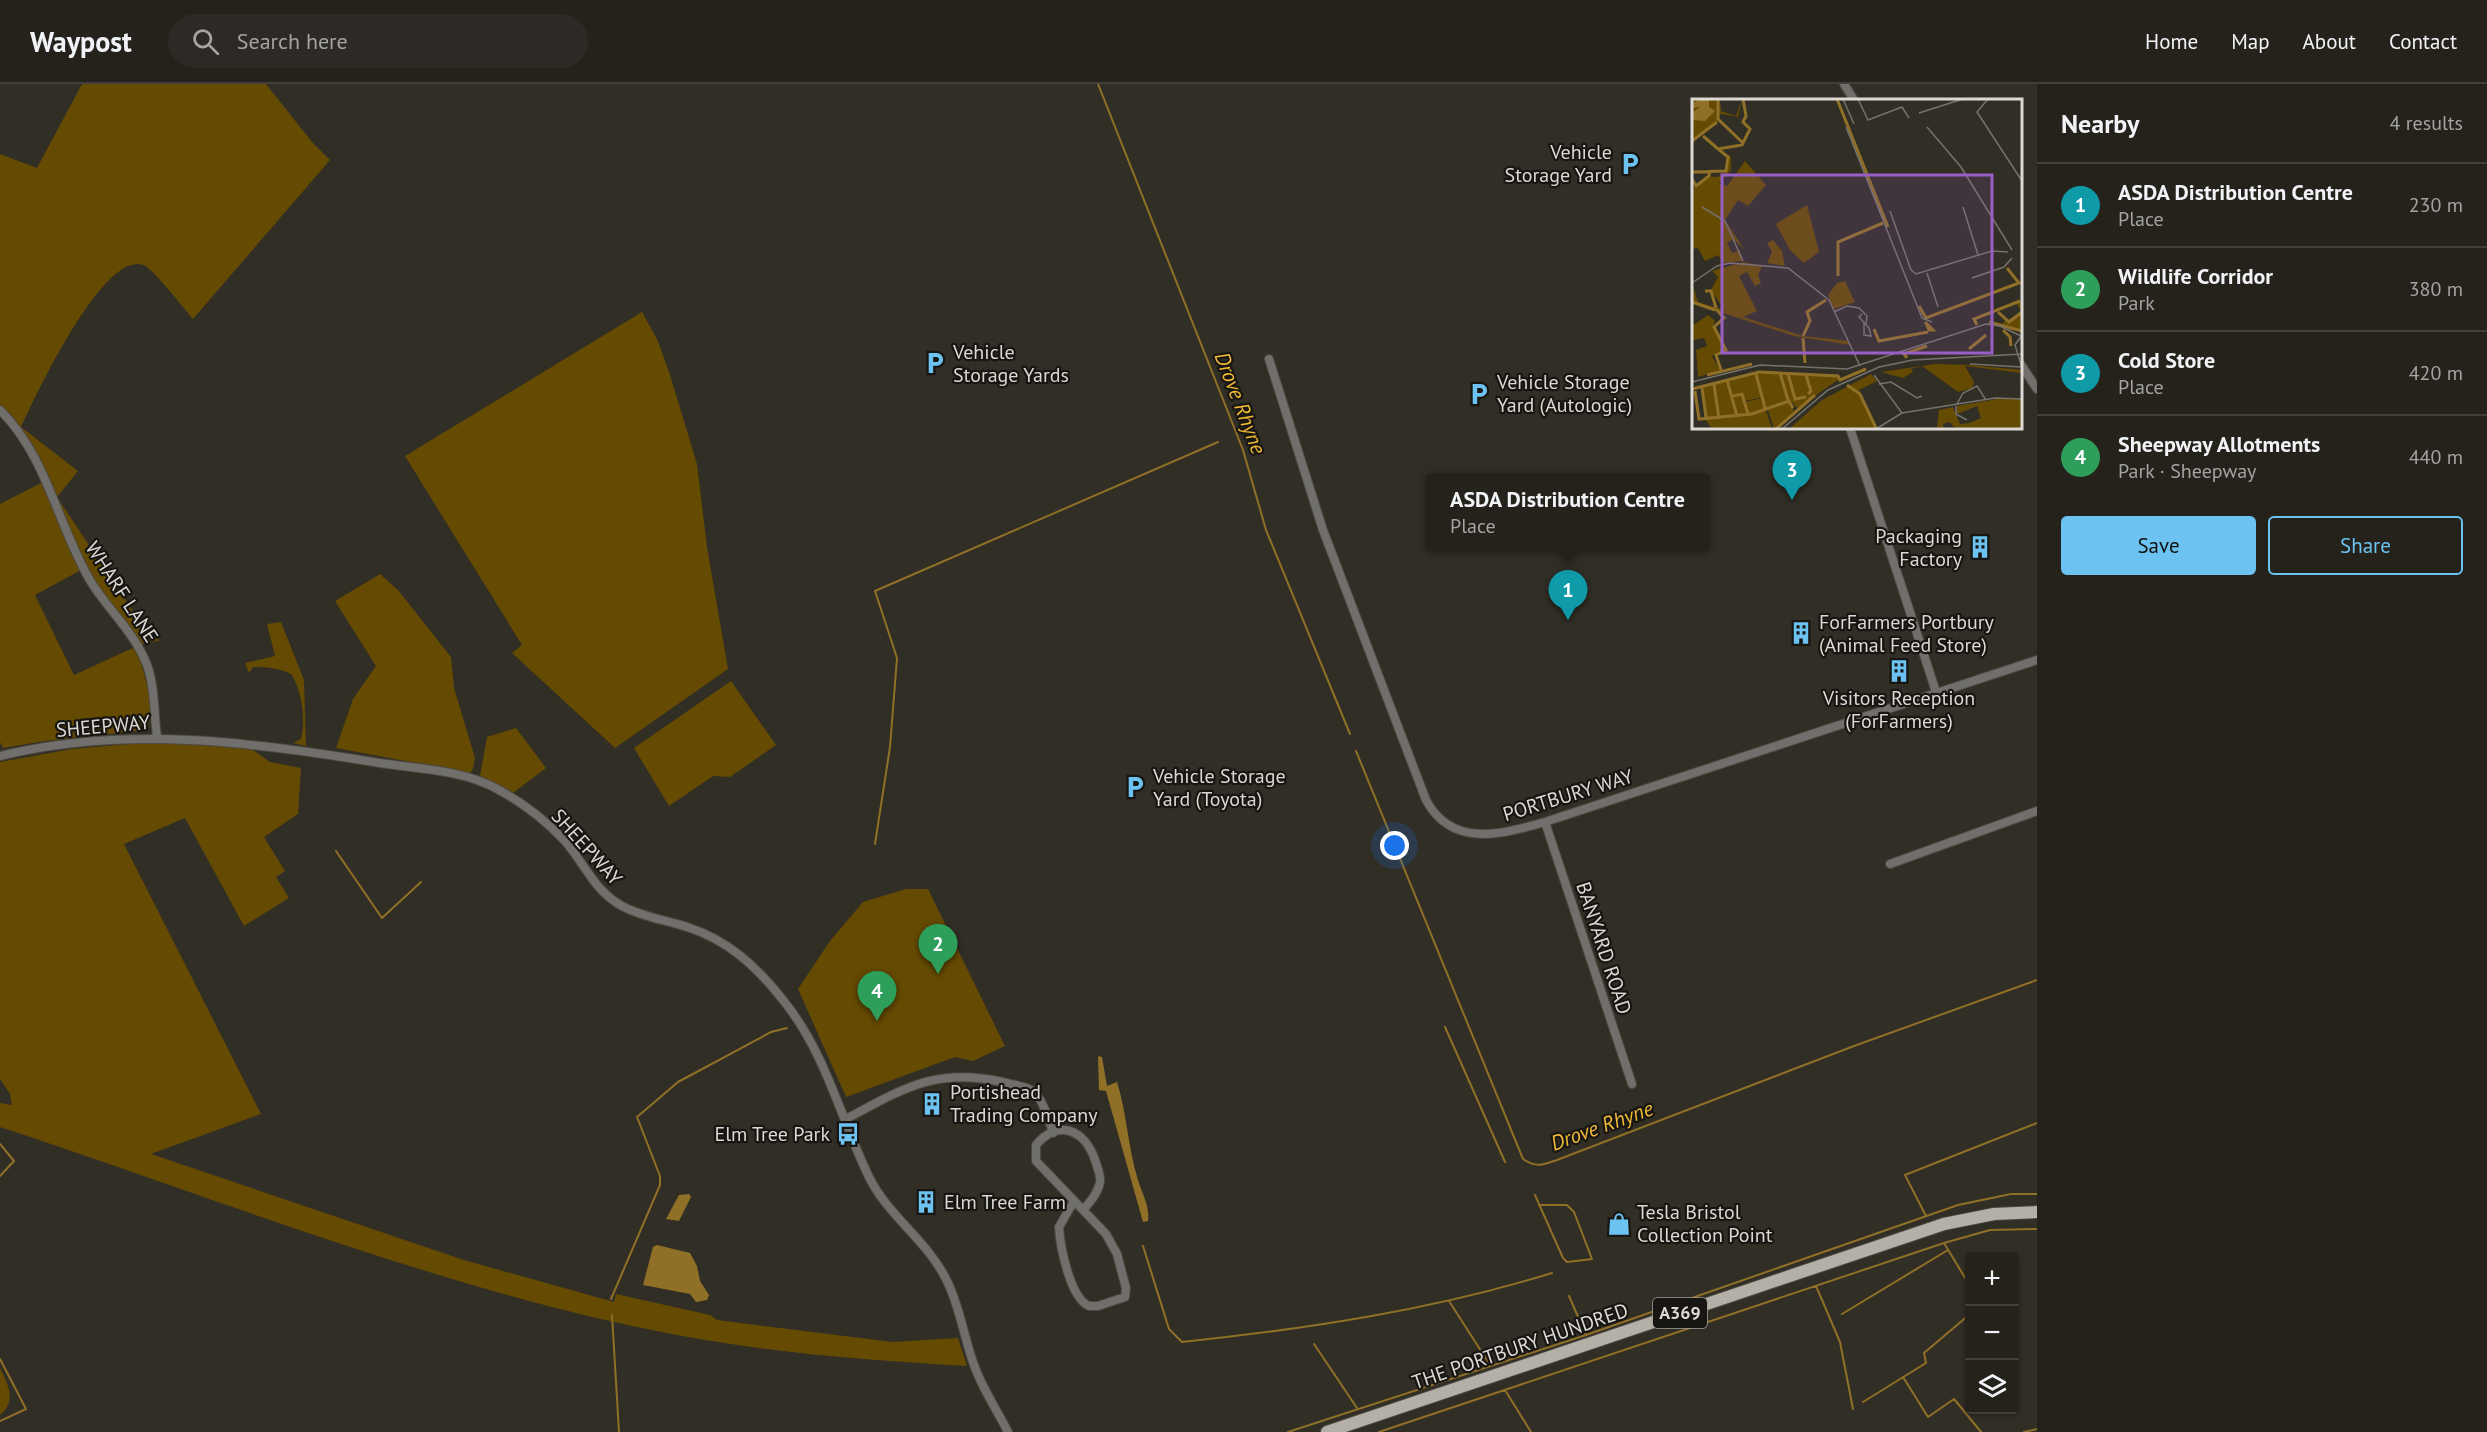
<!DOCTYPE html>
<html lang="en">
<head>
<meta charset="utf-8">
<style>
	:root { --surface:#25221c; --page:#2d2a25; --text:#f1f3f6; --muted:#a3a4a3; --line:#423f3b; --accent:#6cc3f2 }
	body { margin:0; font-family:"PT Sans",sans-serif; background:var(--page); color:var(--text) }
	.controls { position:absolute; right:18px; bottom:18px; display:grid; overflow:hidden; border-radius:6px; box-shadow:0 2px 4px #0004 }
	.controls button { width:54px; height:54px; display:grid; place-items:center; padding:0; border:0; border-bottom:2px solid var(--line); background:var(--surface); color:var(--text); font:30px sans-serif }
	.you { position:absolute; left:1395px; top:762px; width:21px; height:21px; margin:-15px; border:4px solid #fff; border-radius:50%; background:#1a73e8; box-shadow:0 0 0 9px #1a73e833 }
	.badge { display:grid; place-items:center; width:39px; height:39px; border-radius:50%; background:var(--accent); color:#fff; font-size:20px; font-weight:700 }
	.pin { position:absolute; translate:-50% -50px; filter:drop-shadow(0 2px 3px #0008) }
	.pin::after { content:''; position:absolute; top:32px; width:21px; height:18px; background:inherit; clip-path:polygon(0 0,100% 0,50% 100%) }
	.popup { position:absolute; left:1425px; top:389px; width:285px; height:78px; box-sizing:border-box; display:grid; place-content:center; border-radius:6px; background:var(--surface); filter:drop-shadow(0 2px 4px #0005); font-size:20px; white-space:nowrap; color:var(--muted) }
	.popup b { font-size:22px; color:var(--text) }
	.popup::after { content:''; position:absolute; left:50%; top:100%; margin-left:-12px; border:12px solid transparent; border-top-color:var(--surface) }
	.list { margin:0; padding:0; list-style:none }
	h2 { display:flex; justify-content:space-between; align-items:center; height:78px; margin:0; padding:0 24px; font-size:26px }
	h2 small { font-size:20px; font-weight:400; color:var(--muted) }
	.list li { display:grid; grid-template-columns:39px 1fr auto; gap:18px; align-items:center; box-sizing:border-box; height:84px; padding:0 24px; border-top:2px solid var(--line) }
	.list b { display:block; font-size:22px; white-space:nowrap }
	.list p { margin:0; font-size:20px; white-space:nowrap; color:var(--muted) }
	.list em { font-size:20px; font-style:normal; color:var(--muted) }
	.actions { display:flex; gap:12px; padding:18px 24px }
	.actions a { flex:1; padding:14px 0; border:2px solid var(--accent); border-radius:6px; text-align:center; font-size:21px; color:var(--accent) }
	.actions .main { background:var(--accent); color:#111 }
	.icon { flex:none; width:33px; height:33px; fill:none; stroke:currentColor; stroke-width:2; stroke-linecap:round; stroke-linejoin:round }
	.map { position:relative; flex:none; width:2037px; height:1348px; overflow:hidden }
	header { display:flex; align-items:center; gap:36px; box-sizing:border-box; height:84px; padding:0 30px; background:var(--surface); border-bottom:2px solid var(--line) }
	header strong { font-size:28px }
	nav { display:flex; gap:33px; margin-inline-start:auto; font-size:21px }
	.search { width:420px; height:54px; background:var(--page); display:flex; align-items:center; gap:15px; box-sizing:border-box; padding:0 21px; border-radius:33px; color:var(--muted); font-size:22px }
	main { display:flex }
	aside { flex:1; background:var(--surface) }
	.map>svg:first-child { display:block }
</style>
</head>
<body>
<header>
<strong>Waypost</strong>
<div class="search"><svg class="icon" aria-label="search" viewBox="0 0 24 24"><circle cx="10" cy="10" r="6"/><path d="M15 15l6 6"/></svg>Search here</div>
<nav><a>Home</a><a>Map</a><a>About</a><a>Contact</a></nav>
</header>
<main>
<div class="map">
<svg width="2037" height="1348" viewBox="0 0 2037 1348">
	<rect width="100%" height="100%" fill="#312e26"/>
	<!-- green -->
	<path fill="#654a02" d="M82,0h184l46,58 18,18 -137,159c-9,-10 -40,-51 -50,-54 -40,-14 -108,132 -122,162l57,44 -21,26 85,128 11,13 8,2 -19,4 -50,-67 -58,-126 -13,-23 -21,-21v-253l37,14z
		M642,228l16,29 12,34 27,89 10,83 21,122 -113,79 -103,-95 10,-8 -117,-189z
		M41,399l40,87 -46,25 39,80 61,-28c8,20 23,64 11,83l-101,11 -42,7 -3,-6v-238z
		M380,490l18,16 53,67 3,31 21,70 -2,11 -3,4 -134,-25 17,-49 23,-33 -41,-65z
		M281,538l23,58 2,66 -13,-3 8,-4c5,-19 1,-49 -10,-65 -12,-6 -24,-7 -38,-7l-4,6 -4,-10 30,-7 -8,-32z
		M731,597l45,64 -46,32 -17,-1 -44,30 -35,-58z
		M516,644l30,40 -33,25 -33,-17 7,-39z
		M152,658l95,4 23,16 31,6 -3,46 -34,23 21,34 -9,6 13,21 -45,28 -59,-108 -61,26 137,270 -110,40 313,106 150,42 2,-8 94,21 7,5 176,22 65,-4 9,28c-99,-6 -197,-13 -295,-32 -226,-43 -453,-135 -672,-207v-24l12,2 -2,-11 -10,-15v-317l72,-13z
		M906,805h22l77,157 -32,15 -18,-4 -109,40 -48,-108 32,-48 33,-39z
		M0,1284c8,16 17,34 0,47z"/>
	<!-- water -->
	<path fill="#907027" d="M1098,972l4,1 5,29 10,-4c10,32 11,66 21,98 4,14 12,26 10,41l-5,1 -37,-131 -7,-1z
		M689,1110l2,3 -12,24 -13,-2 13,-24z
		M657,1161l33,8 7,13 3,15 9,14 -2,5 -11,2 -6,-8 -47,-9 10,-38z"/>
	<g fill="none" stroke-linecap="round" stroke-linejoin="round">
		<!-- stream -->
		<path stroke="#907027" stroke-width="2" d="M1098,0l145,366 23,80 84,204
			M1356,667l167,408c13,9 20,6 34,1l297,-114 183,-66
			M875,760l15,-97 7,-89 -22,-67 343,-149
			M336,767l46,67 39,-36
			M1445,943l60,135
			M0,1060l14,17 -14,15
			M1535,1111l28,63 4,4 25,-3 -18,-47 -7,-7h-28
			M1926,1132l-21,-41 132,-52
			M1944,1159l26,43
			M1143,1162l26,83 13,13c124,-13 251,-32 370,-69
			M1816,1202l24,56 13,67
			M1569,1212l17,39
			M611,1215l49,-114v-9l-23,-59 41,-35 93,-50 16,-4
			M1449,1217l41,64
			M1842,1230l106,-64
			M612,1231l7,117
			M1314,1260l43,64
			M0,1275l26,50 -26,12
			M1903,1293l25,40 26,-18 27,33
			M1505,1306l26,42
			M1863,1318l63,-39 -2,-10 46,-39
			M1288,1348l298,-97 372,-130 53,-11h26
			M1379,1348l565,-189 46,-13 47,-1
			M2024,1348l13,-3"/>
		<!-- minor casing -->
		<g stroke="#4c4942" stroke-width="10">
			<path id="minor" d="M1844,0l10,16
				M1269,275l54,171 103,270c26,49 77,34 119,22l492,-162
				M2020,279l17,26
				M0,326c47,46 58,117 91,172 18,29 44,51 56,83 8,22 7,49 10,72
				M1850,344l86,264
				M0,672c127,-31 253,-14 380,7 39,6 85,7 119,27 24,13 47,31 65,50 20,22 30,51 58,66 20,11 44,14 65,21 41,13 69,39 96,73 43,53 57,117 86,177 19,39 59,64 78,104 13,26 17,57 27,84 8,23 23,45 34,67
				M1545,738l87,262
				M1890,780l147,-53
				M846,1035c58,-31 90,-52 157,-37 10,3 27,4 34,13 8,10 12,26 16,38
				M1074,1117l-15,26c1,19 11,71 30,79h9l27,-9 1,-9 -9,-34 -11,-20 -70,-73v-16c22,-27 49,-15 59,15 2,7 6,15 5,22 -2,11 -10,20 -17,28"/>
		</g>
		<!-- primary casing -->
		<g stroke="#4c4942" stroke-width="14">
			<path id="primary" d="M1327,1348l617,-208 50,-10 43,-2"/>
		</g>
		<!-- minor -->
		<use href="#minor" stroke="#716f6b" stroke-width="8"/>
		<!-- primary -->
		<use href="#primary" stroke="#b4b0a8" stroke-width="12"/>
	</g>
	<!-- icons -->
	<defs>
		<g id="parking-bare" transform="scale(1.8)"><path d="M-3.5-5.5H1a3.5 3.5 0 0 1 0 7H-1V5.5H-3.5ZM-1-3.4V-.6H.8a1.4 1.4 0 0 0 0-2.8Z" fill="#6cc3f2" stroke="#181612" stroke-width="2.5" paint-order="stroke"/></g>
		<g id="building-bare" transform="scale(1.8)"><path d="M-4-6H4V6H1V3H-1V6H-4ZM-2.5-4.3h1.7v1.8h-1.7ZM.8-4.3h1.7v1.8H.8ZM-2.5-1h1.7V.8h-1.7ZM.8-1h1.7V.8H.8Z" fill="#6cc3f2" stroke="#181612" stroke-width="2.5" paint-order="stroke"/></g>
		<g id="bus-bare" transform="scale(1.8)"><path d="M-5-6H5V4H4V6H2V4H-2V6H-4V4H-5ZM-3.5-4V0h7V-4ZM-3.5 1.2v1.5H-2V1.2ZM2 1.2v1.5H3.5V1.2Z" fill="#6cc3f2" stroke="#181612" stroke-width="2.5" paint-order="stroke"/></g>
		<g id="shop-bare" transform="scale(1.8)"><path d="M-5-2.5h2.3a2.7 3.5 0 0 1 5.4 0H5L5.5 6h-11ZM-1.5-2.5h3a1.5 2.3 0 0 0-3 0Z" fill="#6cc3f2" stroke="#181612" stroke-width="2.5" paint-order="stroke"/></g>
	</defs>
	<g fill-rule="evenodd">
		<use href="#parking-bare" x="1630" y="80"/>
		<use href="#parking-bare" x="935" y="279"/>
		<use href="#parking-bare" x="1479" y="310"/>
		<use href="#building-bare" x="1980" y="463"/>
		<use href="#building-bare" x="1801" y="549"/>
		<use href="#building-bare" x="1899" y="587"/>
		<use href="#parking-bare" x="1135" y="703"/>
		<use href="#building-bare" x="932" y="1020"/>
		<use href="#bus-bare" x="848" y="1050"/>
		<use href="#building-bare" x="926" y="1118"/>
		<use href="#shop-bare" x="1619" y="1140"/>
	</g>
	<g text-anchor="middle" stroke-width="4.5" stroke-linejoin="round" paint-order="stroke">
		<!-- shield labels -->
		<rect fill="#181612" stroke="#a19e9a" stroke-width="1.5" x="1653" y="1214" width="54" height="30" rx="4.5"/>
		<g font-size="18" font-weight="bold" fill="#dcd9d4">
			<text x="1680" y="1235">A369</text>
		</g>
		<!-- poi labels -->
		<g font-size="20" fill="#dcd9d4" stroke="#181612" text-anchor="start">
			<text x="1612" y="75" text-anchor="end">Vehicle<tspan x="1612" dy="23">Storage Yard</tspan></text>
			<text x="953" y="275">Vehicle<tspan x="953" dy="23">Storage Yards</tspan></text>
			<text x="1497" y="305">Vehicle Storage<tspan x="1497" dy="23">Yard (Autologic)</tspan></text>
			<text x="1962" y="459" text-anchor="end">Packaging<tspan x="1962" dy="23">Factory</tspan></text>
			<text x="1819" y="545">ForFarmers Portbury<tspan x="1819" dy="23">(Animal Feed Store)</tspan></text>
			<text x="1899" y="621" text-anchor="middle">Visitors Reception<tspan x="1899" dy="23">(ForFarmers)</tspan></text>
			<text x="1153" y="699">Vehicle Storage<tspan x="1153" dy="23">Yard (Toyota)</tspan></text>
			<text x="950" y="1015">Portishead<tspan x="950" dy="23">Trading Company</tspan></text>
			<text x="830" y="1057" text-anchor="end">Elm Tree Park</text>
			<text x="944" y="1125">Elm Tree Farm</text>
			<text x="1637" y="1135">Tesla Bristol<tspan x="1637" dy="23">Collection Point</tspan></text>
		</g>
		<!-- street labels -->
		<g font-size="20" fill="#dcd9d4" stroke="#181612">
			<text transform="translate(122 508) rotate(57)" y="7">WHARF LANE</text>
			<text transform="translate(103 642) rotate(-5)" y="7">SHEEPWAY</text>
			<text transform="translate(1568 711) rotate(-17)" y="7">PORTBURY WAY</text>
			<text transform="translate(587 763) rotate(48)" y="7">SHEEPWAY</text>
			<text transform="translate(1604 864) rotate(72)" y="7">BANYARD ROAD</text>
			<text transform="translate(1520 1262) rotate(-19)" y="7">THE PORTBURY HUNDRED</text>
		</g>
		<!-- water labels -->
		<g font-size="21" font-style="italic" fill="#f1ba37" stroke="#181612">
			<text transform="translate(1240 319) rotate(69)" y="7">Drove Rhyne</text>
			<text transform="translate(1602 1042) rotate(-20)" y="7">Drove Rhyne</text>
		</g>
	</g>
	<!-- overview -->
	<g transform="translate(1692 15)">
		<rect width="330" height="330" fill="#312e26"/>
		<path d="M0,0h28l1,12 15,5 6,-17 -4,18 -18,-3 -3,7 -25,19zM34,55l5,3v13l-12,13 8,3 18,-25 21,24 -18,21 -10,-6 -13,20 19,29 -11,-10 -6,4 5,10 8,-3 2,11 -19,2 -5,-8 -13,6 -7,-13 -6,1v-67l2,7 12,-13 12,1 9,-6zM115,106l12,47 -15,11 -14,-13 -14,-26zM81,141l9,11 3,15 -18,-3 5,-11 -5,-9zM51,163l19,4 -4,9 3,8 -6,3 -8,-14 -8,4 18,35 -14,6 60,19 46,5 1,4 -56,-9 -102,-33v-20l6,19 26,8 -13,-20 7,-13 -6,-6zM153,182l10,21 -21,7 -6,-14 9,-12zM330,202v30h-4l-16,-8 20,-11 -6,-9zM16,216l7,6 -2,5 11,23 -12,7 8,14 -22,7 -2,-27 11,-4 -3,-8 -11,2 -1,-14zM243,265l34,1 53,5v3l-57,-7 9,16 -2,6 -14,4 -36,-26 -11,3 2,3 -10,6 -22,-6zM88,273l57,4 1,4 -41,28 -7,-8 -24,8 -10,-34 6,23 -17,4 -2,-5 1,6 18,-4 10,31h-60l-7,-10 12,-1h-10l-4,-32 11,-3 3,19 -2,-19 25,-8zM179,275l6,7 -18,9 16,39h-86l33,-29zM305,300h25v30h-66l-7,-7 -6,2 1,5 -7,-2 2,-17 14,-3 7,17 9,-1 12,-5 -4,-12 -17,7h-4l1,-7zM98,303l4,9 -20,18 -6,-19z" fill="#654a02"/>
		<path d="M9,0h8v8l6,4 -10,10 -13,-1v-7l8,-6 -8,1v-5z" fill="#907027"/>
		<path fill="none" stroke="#907027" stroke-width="3" d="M26,0v20l24,23M145,0l51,128M11,37l14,12M0,42l25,-19M0,73l34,-1 2,-14 -10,-8 24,-4 8,-16 -7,-7 3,-6 -3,-17M0,80l4,7 13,-10 1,-6M146,177v-34l45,-19M13,192h6l5,17M0,203l23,8M227,207l7,12 93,-35 -12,-15M24,210l8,9 -10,9 12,23 -10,5 5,15M306,213l11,10 13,-10M233,223l1,1 3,7h4l-7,-7M297,223l33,9M285,226l-3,-6 46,-18M182,230l5,12 49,-9M311,231l7,7 1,9M111,237l7,-15 -3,-9 19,-12M111,239l2,25M277,250l17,-14M215,259l-3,-4 23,-8M88,274l8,27M64,275l9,34M96,275l7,25 11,-2M15,276l45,-11M114,276l5,16 -3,3M35,281l10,36M22,285l5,35M155,286l13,9 16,34M10,289l4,29M0,290l67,-17 79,4 2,4 26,-11M3,292l4,28 53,-5 37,-13 4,7M41,297l9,-2 6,20M84,330l39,-34"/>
		<path fill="none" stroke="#75726c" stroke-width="1.5" d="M151,0l11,25M166,0l10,21 34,-13 7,11M296,0l-11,13 45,69M227,14l44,-14M154,28l76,191 10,4M235,28l34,40 51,83M10,108l23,14 18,40M271,108l15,48M198,112l21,59 5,4 76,-23 16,1M235,174l11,34M280,179l32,-11 8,-9M0,184l25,-17 13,-3 58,5 41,32 31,66M142,213l13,-6 12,2 8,8 -1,8M170,215l-3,3 10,11 2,8 -7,-1v-12M330,236l-7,10 7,23M278,265l51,3M182,276l28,38M0,283l68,-17 87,4 139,-45 14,2 21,10M187,285l12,-2 26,16 5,-2M265,305l6,-11 14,-7 9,14M264,307v8l11,6M210,314l93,-15 27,1M90,330l46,-39 51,-23 34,-7 109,-6M184,330l26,-16"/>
		<path fill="#9860c5" fill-opacity="0.15" stroke="#9860c5" stroke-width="3" d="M30,76h270v178h-270z"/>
		<rect width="330" height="330" fill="none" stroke="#dcd9d4" stroke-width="3"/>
	</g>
</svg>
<div class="controls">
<button>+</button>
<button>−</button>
<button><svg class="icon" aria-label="layers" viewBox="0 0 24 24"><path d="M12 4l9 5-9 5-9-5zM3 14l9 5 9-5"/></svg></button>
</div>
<div class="you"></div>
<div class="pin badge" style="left:1568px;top:536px;background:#0f9aa8">1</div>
<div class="popup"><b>ASDA Distribution Centre</b>Place</div>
<div class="pin badge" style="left:938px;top:890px;background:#2e9e5b">2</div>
<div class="pin badge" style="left:1792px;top:416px;background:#0f9aa8">3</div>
<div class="pin badge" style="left:877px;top:937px;background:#2e9e5b">4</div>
</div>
<aside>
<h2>Nearby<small>4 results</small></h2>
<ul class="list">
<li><span class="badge" style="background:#0f9aa8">1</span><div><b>ASDA Distribution Centre</b><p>Place</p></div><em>230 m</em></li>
<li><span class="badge" style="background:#2e9e5b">2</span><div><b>Wildlife Corridor</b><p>Park</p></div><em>380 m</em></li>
<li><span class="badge" style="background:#0f9aa8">3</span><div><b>Cold Store</b><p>Place</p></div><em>420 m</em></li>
<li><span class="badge" style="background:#2e9e5b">4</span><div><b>Sheepway Allotments</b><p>Park · Sheepway</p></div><em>440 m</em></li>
</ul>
<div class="actions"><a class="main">Save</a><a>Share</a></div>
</aside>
</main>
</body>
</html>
